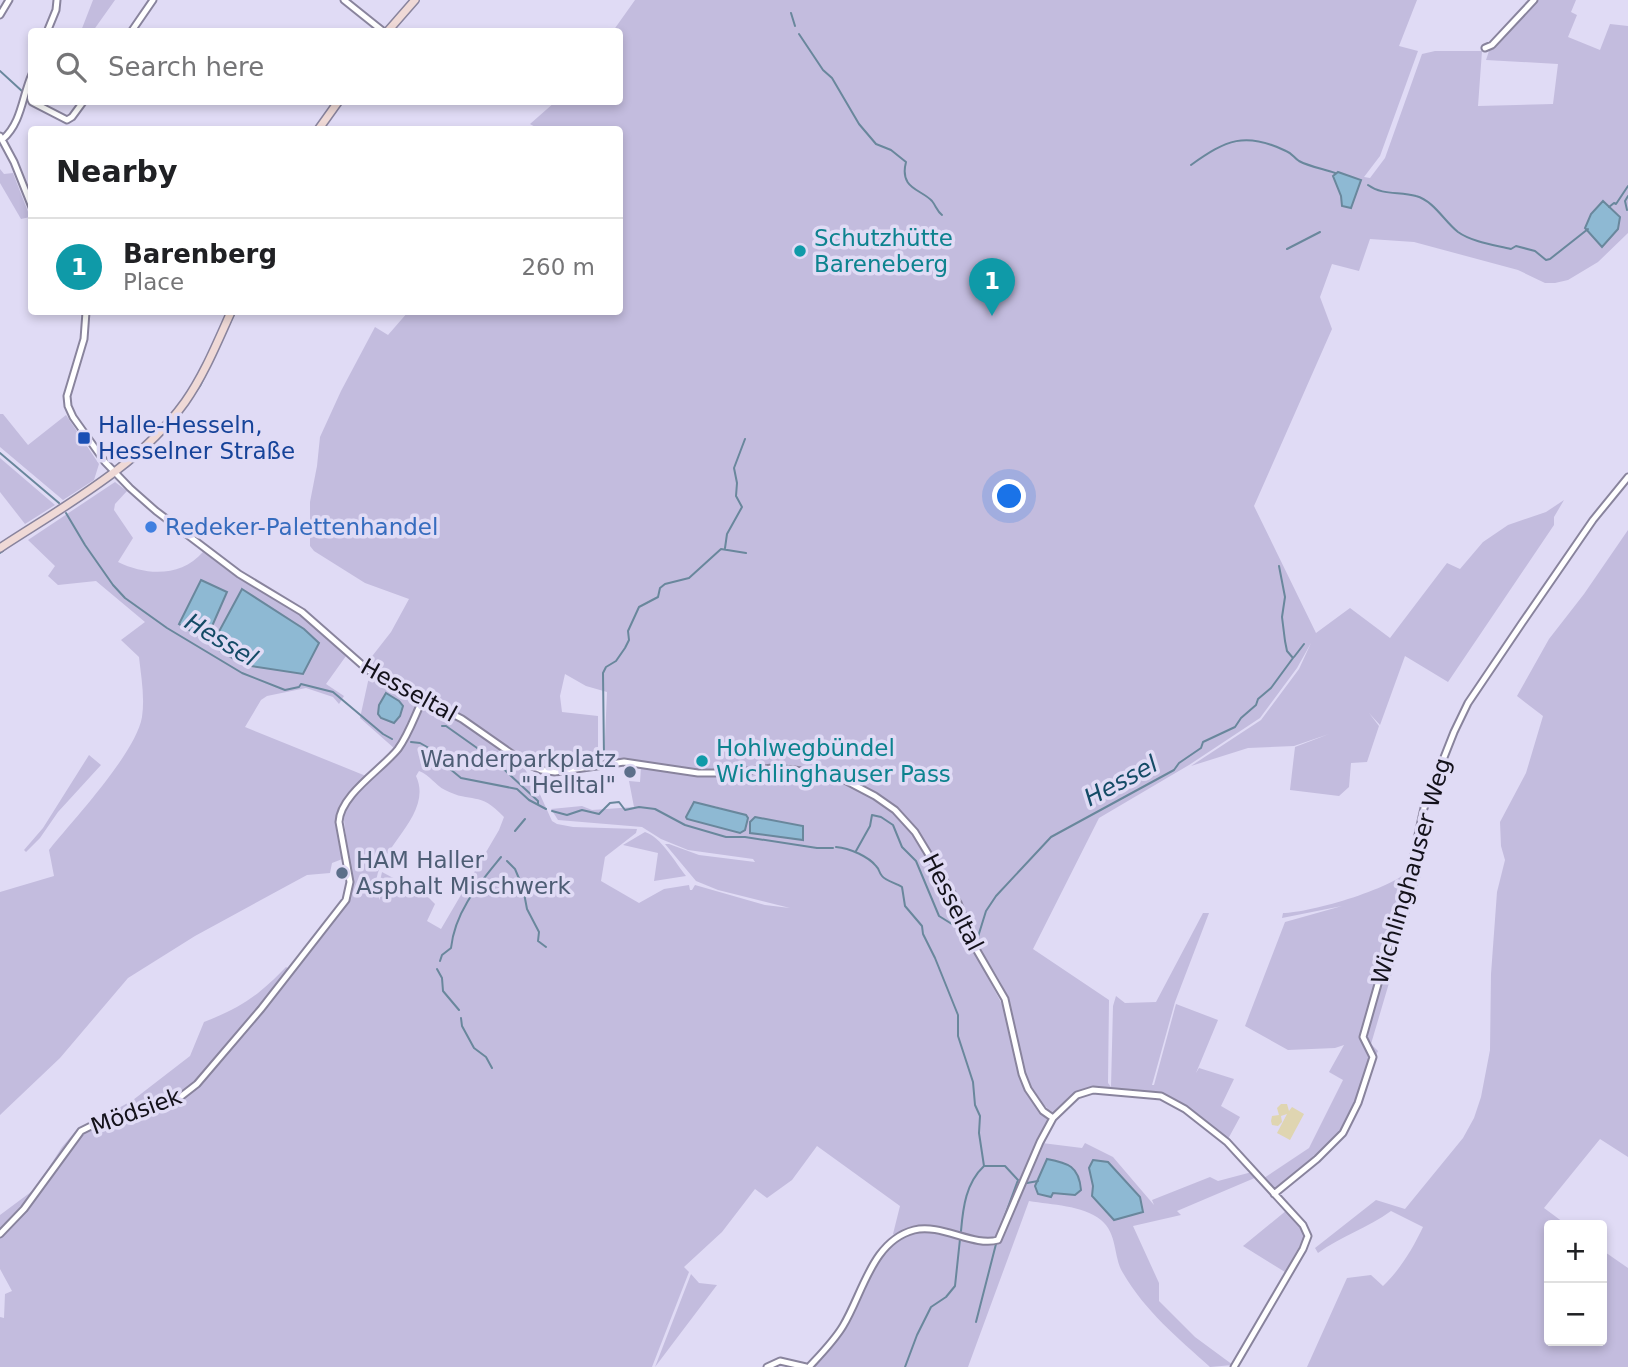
<!DOCTYPE html>
<html lang="en">
<head>
<meta charset="utf-8">
<style>
	:root { --surface:#fff; --page:#f6f6f6; --text:#202124; --muted:#757577; --line:#e0e0e0; --accent:#7f42b8 }
	body { margin:0; font-family:"DejaVu Sans",sans-serif; background:var(--page); color:var(--text) }
	.controls { position:absolute; right:21px; bottom:21px; display:grid; overflow:hidden; border-radius:7px; box-shadow:0 4px 10px #0003 }
	.controls button { width:63px; height:63px; display:grid; place-items:center; padding:0; border:0; border-bottom:2px solid var(--line); background:var(--surface); color:var(--text); font:35px sans-serif }
	.you { position:absolute; left:1010px; top:497px; width:24px; height:24px; margin:-18px; border:5px solid #fff; border-radius:50%; background:#1a73e8; box-shadow:0 0 0 10px #1a73e833 }
	.badge { display:grid; place-items:center; width:46px; height:46px; border-radius:50%; background:var(--accent); color:#fff; font-size:23px; font-weight:700 }
	.pin { position:absolute; translate:-50% -58px; filter:drop-shadow(0 2px 4px #0008) }
	.pin::after { content:''; position:absolute; top:37px; width:24px; height:21px; background:inherit; clip-path:polygon(0 0,100% 0,50% 100%) }
	.list { margin:0; padding:0; list-style:none }
	h2 { display:flex; justify-content:space-between; align-items:center; height:91px; margin:0; padding:0 28px; font-size:30px }
	h2 small { font-size:23px; font-weight:400; color:var(--muted) }
	.list li { display:grid; grid-template-columns:46px 1fr auto; gap:21px; align-items:center; box-sizing:border-box; height:98px; padding:0 28px; border-top:2px solid var(--line) }
	.list b { display:block; font-size:26px; white-space:nowrap }
	.list p { margin:0; font-size:23px; white-space:nowrap; color:var(--muted) }
	.list em { font-size:23px; font-style:normal; color:var(--muted) }
	.icon { flex:none; width:38px; height:38px; fill:none; stroke:currentColor; stroke-width:2; stroke-linecap:round; stroke-linejoin:round }
	.map { position:relative; flex:none; width:1628px; height:1367px; overflow:hidden }
	.search { position:absolute; background:var(--surface); box-shadow:0 4px 10px #0003; left:28px; top:28px; width:595px; height:77px; display:flex; align-items:center; gap:18px; box-sizing:border-box; padding:0 24px; border-radius:7px; color:var(--muted); font-size:26px }
	.panel { position:absolute; background:var(--surface); box-shadow:0 4px 10px #0003; left:28px; top:126px; width:595px; height:189px; border-radius:7px }
	.map>svg:first-child { display:block }
</style>
</head>
<body>
<div class="map">
<svg width="1628" height="1367" viewBox="0 0 1628 1367">
	<rect width="100%" height="100%" fill="#e0dbf5"/>
	<!-- green -->
	<path fill="#c3bcde" fill-rule="evenodd" d="M93,0h22l-22,31h-12z
		M635,0h782l-18,46 19,5 -38,105 -16,21 6,1 15,-20 37,-104 13,-3h47l-4,55 75,-2 5,-40 -72,-4 3,-9 48,-51h39l-5,12 6,3 -9,22 32,13 10,-26 18,2v207l-30,29 -30,18 -13,3h-10l-27,-13 -104,-28 -44,-3 -11,32 -27,-7 -12,33 12,32 -78,177 62,127 34,-25 40,30 57,-75 13,6 23,-27 25,-17 38,-13 18,-12 -10,17v8l-106,157 -43,-26 -25,69 -11,-12 10,13 -12,36 -16,1 -2,24 -10,9 -49,-6 5,-43 34,-13 -35,12 -46,2 -57,18 70,-46 38,-51 12,-26 -14,25 -37,50 -71,47 -90,53 -66,131 76,51 -1,83 3,4 2,-81 3,-10 9,7 31,-1 47,-89h6l-34,89 -23,83h2l22,-81 42,16 -22,53 3,-5 35,11 -13,27 19,11 -12,22 -33,-26 -34,-19 -74,-6 -11,6 -22,19c-39,-24 -32,-79 -47,-117 -8,-21 -25,-40 -34,-61l-8,-5 8,20 30,56 18,75 13,24 15,16 -25,48 -27,67 -7,3 -25,-4 -1,3 30,6 5,-3 43,-98 40,5 3,-5 28,14 41,48 -2,-5 58,-23 8,4 34,-9 5,5 -80,34 4,4 -48,11 26,57v18l36,36 38,28 -23,2c-32,-29 -65,-56 -87,-94 -10,-16 -5,-39 -22,-53 -19,-15 -49,-15 -72,-19l-61,166h-156l24,-28 40,-76 15,-20 20,-9 -2,-4 -14,5 -2,-1 7,-28 -83,-60 -25,34 -25,18 -12,-9 -33,43 -38,35 5,5 -37,95h-652v-50l4,1 1,-24 7,-3 -12,-22v-54l35,-26 27,-42 12,-14 59,-33 57,-44 14,-34c38,-15 54,-26 82,-55l7,4c19,-23 55,-58 59,-88l-9,-70 9,-14 44,-42 28,-52 4,-1 33,17 60,42 17,27 14,31 5,3 16,3 64,2 -1,4 -31,24 -4,24 38,22 25,-14 25,-4 1,5h2l3,-5 70,20 25,3 -72,-18 -22,-9 -31,-37h4l30,11 56,7 -2,-3 -65,-9 -27,-11 -19,-12 -84,-7 -7,-11 31,-3 10,4 42,-3 -5,-26 11,1 1,-15 7,-3 -17,-4 -27,1 3,-69 -21,-6 -21,-12 -5,22 2,16 36,4v45l-41,8 -19,-3 -75,-49 -92,-49 -5,-4 25,-32 18,-33 -44,-16 -51,-32 -4,-5v-44l7,-36 3,-29 21,-46 34,-64 13,8 20,-23h212v-182l-81,-1 -9,-5 25,-22h65v-70l-7,-1zM419,771c11,4 16,14 26,19 27,14 34,0 59,27l-5,13 -58,99 -14,-8 8,-17 -8,-8 -45,-24 -2,9v19c-22,-42 57,-79 36,-124zM692,804l22,2 32,9 -59,4 -1,-2z
		M0,169l4,5 9,-1 17,44 -9,2 -21,-36z
		M0,414h3l25,31 38,-30 33,49 -5,16 -31,20 -63,-53z
		M0,458l55,47 -30,19 -25,-32z
		M115,482l12,9 -12,13 -1,6 19,28 -15,24c29,14 63,15 85,-10l35,26 61,36 47,42 -20,28 18,12 -5,8 -6,-7 -27,-9 -39,8 -6,4 -16,27 121,49c-12,12 -25,24 -30,41l9,41 -13,5 -2,10 -23,2 -112,61 -67,42 -68,80 -60,57v-223l54,-16 -5,-26c24,-30 87,-97 93,-133 3,-20 -1,-41 -3,-60l-18,-17 24,-18 -49,-41 -38,4 -10,-9 7,-10 -27,-26z
		M1628,530v627l-28,-18 -56,69 23,17h-18v116h53v-91l26,18v99h-321l40,-89 24,-3 12,11c17,-16 30,-38 40,-59l-32,-16c-23,17 -50,25 -73,42l-3,-5 61,-48 29,9 58,-71 11,-20 7,-21 9,-47 1,-76 6,-82 8,-32 -4,-14 -1,-24 26,-49 17,-57 -26,-20 32,-57 35,-45z
		M369,677h6l36,18 5,6 -1,9 -20,39 -35,-31z
		M89,755l12,10 -43,47 -18,26 -14,14 -2,-2 19,-22z
		M645,832c16,5 30,30 41,44l-32,5 4,-28 -35,-8z
		M1413,866l10,2 -52,176 7,7c-12,23 -18,50 -30,72 -16,28 -48,49 -73,68l-11,-13 45,-30 34,-68 -14,-8 15,-27 -9,3 -47,2 -43,-24 40,-104 57,-16 -60,12 1,-5c27,0 117,-26 130,-47z
		M1287,1210l16,20 1,8 -19,34 -42,-26z
		M691,1274l8,9 18,2 -62,82z"/>
	<!-- sand -->
	<path fill="#dfd5b1" d="M1281,1104h6l2,7 3,-4 12,7 -14,26 -13,-7 10,-19 -6,2 1,6 -4,4 -6,-1 -1,-4 1,-5 7,-1 -2,-7z"/>
	<!-- water -->
	<path fill="#8eb9d3" stroke="#69879c" stroke-width="2" d="M1338,172l23,8 -10,28 -9,-2 -1,-10 -8,-20z
		M1603,201l17,16 -2,12 -16,18 -17,-19 6,-14z
		M201,580l26,12 -21,48 -27,-16z
		M242,589l62,40 15,14 -16,31 -58,-9 -25,-14 -4,-14z
		M386,693l13,8 4,5 -3,10 -6,7 -13,-5 -3,-4 1,-9z
		M694,802l52,13 2,3 -3,12 -5,3 -53,-14 -1,-2z
		M755,817l48,9v14l-53,-7v-11z
		M1047,1159c21,4 32,7 34,31l-6,5 -22,-2 -2,4 -13,-3 -3,-8z
		M1093,1160l15,2 32,35 3,15 -29,8 -22,-24 1,-10 -4,-18z"/>
	<g fill="none" stroke-linecap="round" stroke-linejoin="round">
		<!-- stream -->
		<path stroke="#69879c" stroke-width="2" d="M791,13l4,13
			M799,34l24,36 9,8 27,46 17,20 15,6 15,12c-7,27 15,27 26,39 4,5 5,10 10,14
			M0,71l23,21
			M323,130l6,-10
			M1191,165c35,-25 54,-34 95,-14 6,2 8,7 13,10 11,6 25,8 36,12
			M1368,185c15,11 32,6 48,11 18,5 28,25 42,36 14,10 37,13 53,17l5,-3 19,5 11,9 4,-1 38,-30
			M1609,207l5,-4 2,1 12,-18
			M1627,210l-2,-9 3,-5
			M1287,249l33,-17
			M177,417l23,-31 35,-74
			M0,453l59,50
			M127,467l37,-35
			M66,513l19,32 28,40 12,13 42,30 75,45 43,17 14,-3 2,-3 32,8 50,42 9,5
			M725,548l2,-14 15,-27 -6,-11 1,-13 -3,-15 11,-29
			M0,553l3,-2
			M1294,657l10,-13
			M442,726h4l48,34 44,41v3
			M411,742l9,1 16,9 8,12 17,14 56,11 12,11 17,9
			M604,758l-1,-85 3,-6 10,-6 9,-13 4,-8 -1,-9 11,-24 19,-10 2,-9 5,-4 24,-6 32,-29 25,4
			M552,811l15,4 15,-5 17,4 11,-11 9,-1 6,8 14,-3 16,2 30,16 41,12h19l72,11h16
			M515,831l10,-12
			M836,847c14,1 33,10 40,19 4,4 2,5 6,10 4,5 14,7 20,11l3,19 17,20 1,8 12,24 23,57v21l15,46 2,23 5,11 -1,17 5,33c-18,17 -21,41 -23,65
			M856,851l14,-25 2,-11 9,2 12,8 9,22 14,14 23,55 16,10 6,13 6,3
			M507,861l8,8 8,19 4,21 12,23 -1,9 8,6
			M977,940l9,-29 10,-15 55,-59 123,-67 5,-7 22,-15 2,-6 32,-15 6,-9 15,-13 2,-6 13,-11 22,-30 -6,-7 -2,-10 -3,-24 3,-20 -6,-31
			M440,961l2,-6 9,-7c4,-37 28,-64 50,-91
			M437,969l5,9 1,13 16,19
			M461,1018l1,8 12,22 12,9 6,11
			M984,1166h21l13,14 -18,49
			M1027,1183l11,-2
			M976,1322l20,-78
			M905,1367l12,-32 14,-28 15,-10 9,-11 5,-47"/>
		<!-- street casing -->
		<g stroke="#89849d" stroke-width="9">
			<path id="street" d="M344,0l40,32
				M0,15l9,-15
				M47,32l9,-22 1,-10
				M131,32l22,-32
				M1485,48l7,-3 42,-45
				M32,102l35,18 5,-3 11,-15
				M0,136l14,26 18,45
				M3,139c19,-17 19,-43 29,-65
				M86,312l-2,27 -17,57 1,10 5,11 32,45 25,26 26,23 83,63 63,38 66,58 94,49 63,44 16,7 14,2 69,-10 74,11h33l41,-5 22,2 43,6 38,20 20,14 20,22 43,71 18,46 29,50 17,75 6,15 15,22 10,7
				M1274,1194l43,-35 26,-26 15,-30 15,-46 -10,-20 47,-166 14,-63 30,-76 14,-29 54,-80 71,-103 35,-43
				M0,1234l24,-25 57,-78 26,-13 36,-7 36,-13 18,-14 64,-75 85,-109 4,-18 -11,-60c1,-27 43,-53 59,-73 11,-15 17,-34 25,-50
				M767,1367l13,-6 26,6
				M809,1367c12,-13 25,-26 34,-41 20,-33 29,-85 71,-96 27,-7 59,17 84,10l42,-98 13,-24 24,-23 16,-5 68,6 24,13 42,33 76,83 5,11 -5,13 -69,118"/>
		</g>
		<!-- secondary casing -->
		<g stroke="#89849d" stroke-width="10">
			<path id="secondary" d="M387,32l28,-32
				M318,130l20,-28
				M0,548c64,-42 139,-82 185,-146 19,-27 32,-59 46,-90"/>
		</g>
		<!-- street -->
		<use href="#street" stroke="#fff" stroke-width="5"/>
		<!-- secondary -->
		<use href="#secondary" stroke="#efd9d6" stroke-width="7"/>
	</g>
	<!-- markers -->
	<g fill="#0f9aa8" stroke="#e0dbf5" stroke-width="2.5">
		<circle cx="800" cy="251" r="7"/>
		<circle cx="702" cy="761" r="7"/>
	</g>
	<rect fill="#1a4fb4" stroke="#e0dbf5" stroke-width="2.5" x="77" y="431" width="14" height="14" rx="3.5"/>
	<circle fill="#3f7fe0" stroke="#e0dbf5" stroke-width="2.5" cx="151" cy="527" r="7"/>
	<g fill="#5c6f8a" stroke="#e0dbf5" stroke-width="2.5">
		<circle cx="630" cy="772" r="7"/>
		<circle cx="342" cy="873" r="7"/>
	</g>
	<g text-anchor="middle" stroke-width="7" stroke-linejoin="round" paint-order="stroke">
		<!-- culture labels -->
		<g font-size="23" fill="#0d838f" stroke="#e0dbf5" text-anchor="start">
			<text x="814" y="246">Schutzhütte<tspan x="814" dy="26">Bareneberg</tspan></text>
			<text x="716" y="756">Hohlwegbündel<tspan x="716" dy="26">Wichlinghauser Pass</tspan></text>
		</g>
		<!-- transit labels -->
		<g font-size="23" fill="#164399" stroke="#e0dbf5" text-anchor="start">
			<text x="98" y="433">Halle-Hesseln,<tspan x="98" dy="26">Hesselner Straße</tspan></text>
		</g>
		<!-- shop labels -->
		<g font-size="23" fill="#366cbe" stroke="#e0dbf5" text-anchor="start">
			<text x="165" y="535">Redeker-Palettenhandel</text>
		</g>
		<!-- street labels -->
		<g font-size="23" fill="#13111a" stroke="#e0dbf5">
			<text transform="translate(409 690) rotate(29)" y="8">Hesseltal</text>
			<text transform="translate(1411 871) rotate(-74)" y="8">Wichlinghauser Weg</text>
			<text transform="translate(953 902) rotate(63)" y="8">Hesseltal</text>
			<text transform="translate(136 1111) rotate(-20)" y="8">Mödsiek</text>
		</g>
		<!-- service labels -->
		<g font-size="23" fill="#4e5e75" stroke="#e0dbf5" text-anchor="end">
			<text x="616" y="767">Wanderparkplatz<tspan x="616" dy="26">"Helltal"</tspan></text>
			<text x="356" y="868" text-anchor="start">HAM Haller<tspan x="356" dy="26">Asphalt Mischwerk</tspan></text>
		</g>
		<!-- water labels -->
		<g font-size="24" font-style="italic" fill="#144b66" stroke="#e0dbf5">
			<text transform="translate(221 640) rotate(31)" y="8">Hessel</text>
			<text transform="translate(1121 781) rotate(-28)" y="8">Hessel</text>
		</g>
	</g>
</svg>
<div class="controls">
<button>+</button>
<button>−</button>
</div>
<div class="you"></div>
<div class="pin badge" style="left:992px;top:316px;background:#0f9aa8">1</div>
<div class="search"><svg class="icon" aria-label="search" viewBox="0 0 24 24"><circle cx="10" cy="10" r="6"/><path d="M15 15l6 6"/></svg>Search here</div>
<section class="panel">
<h2>Nearby<small></small></h2>
<ul class="list">
<li><span class="badge" style="background:#0f9aa8">1</span><div><b>Barenberg</b><p>Place</p></div><em>260 m</em></li>
</ul>
</section>
</div>
</body>
</html>
